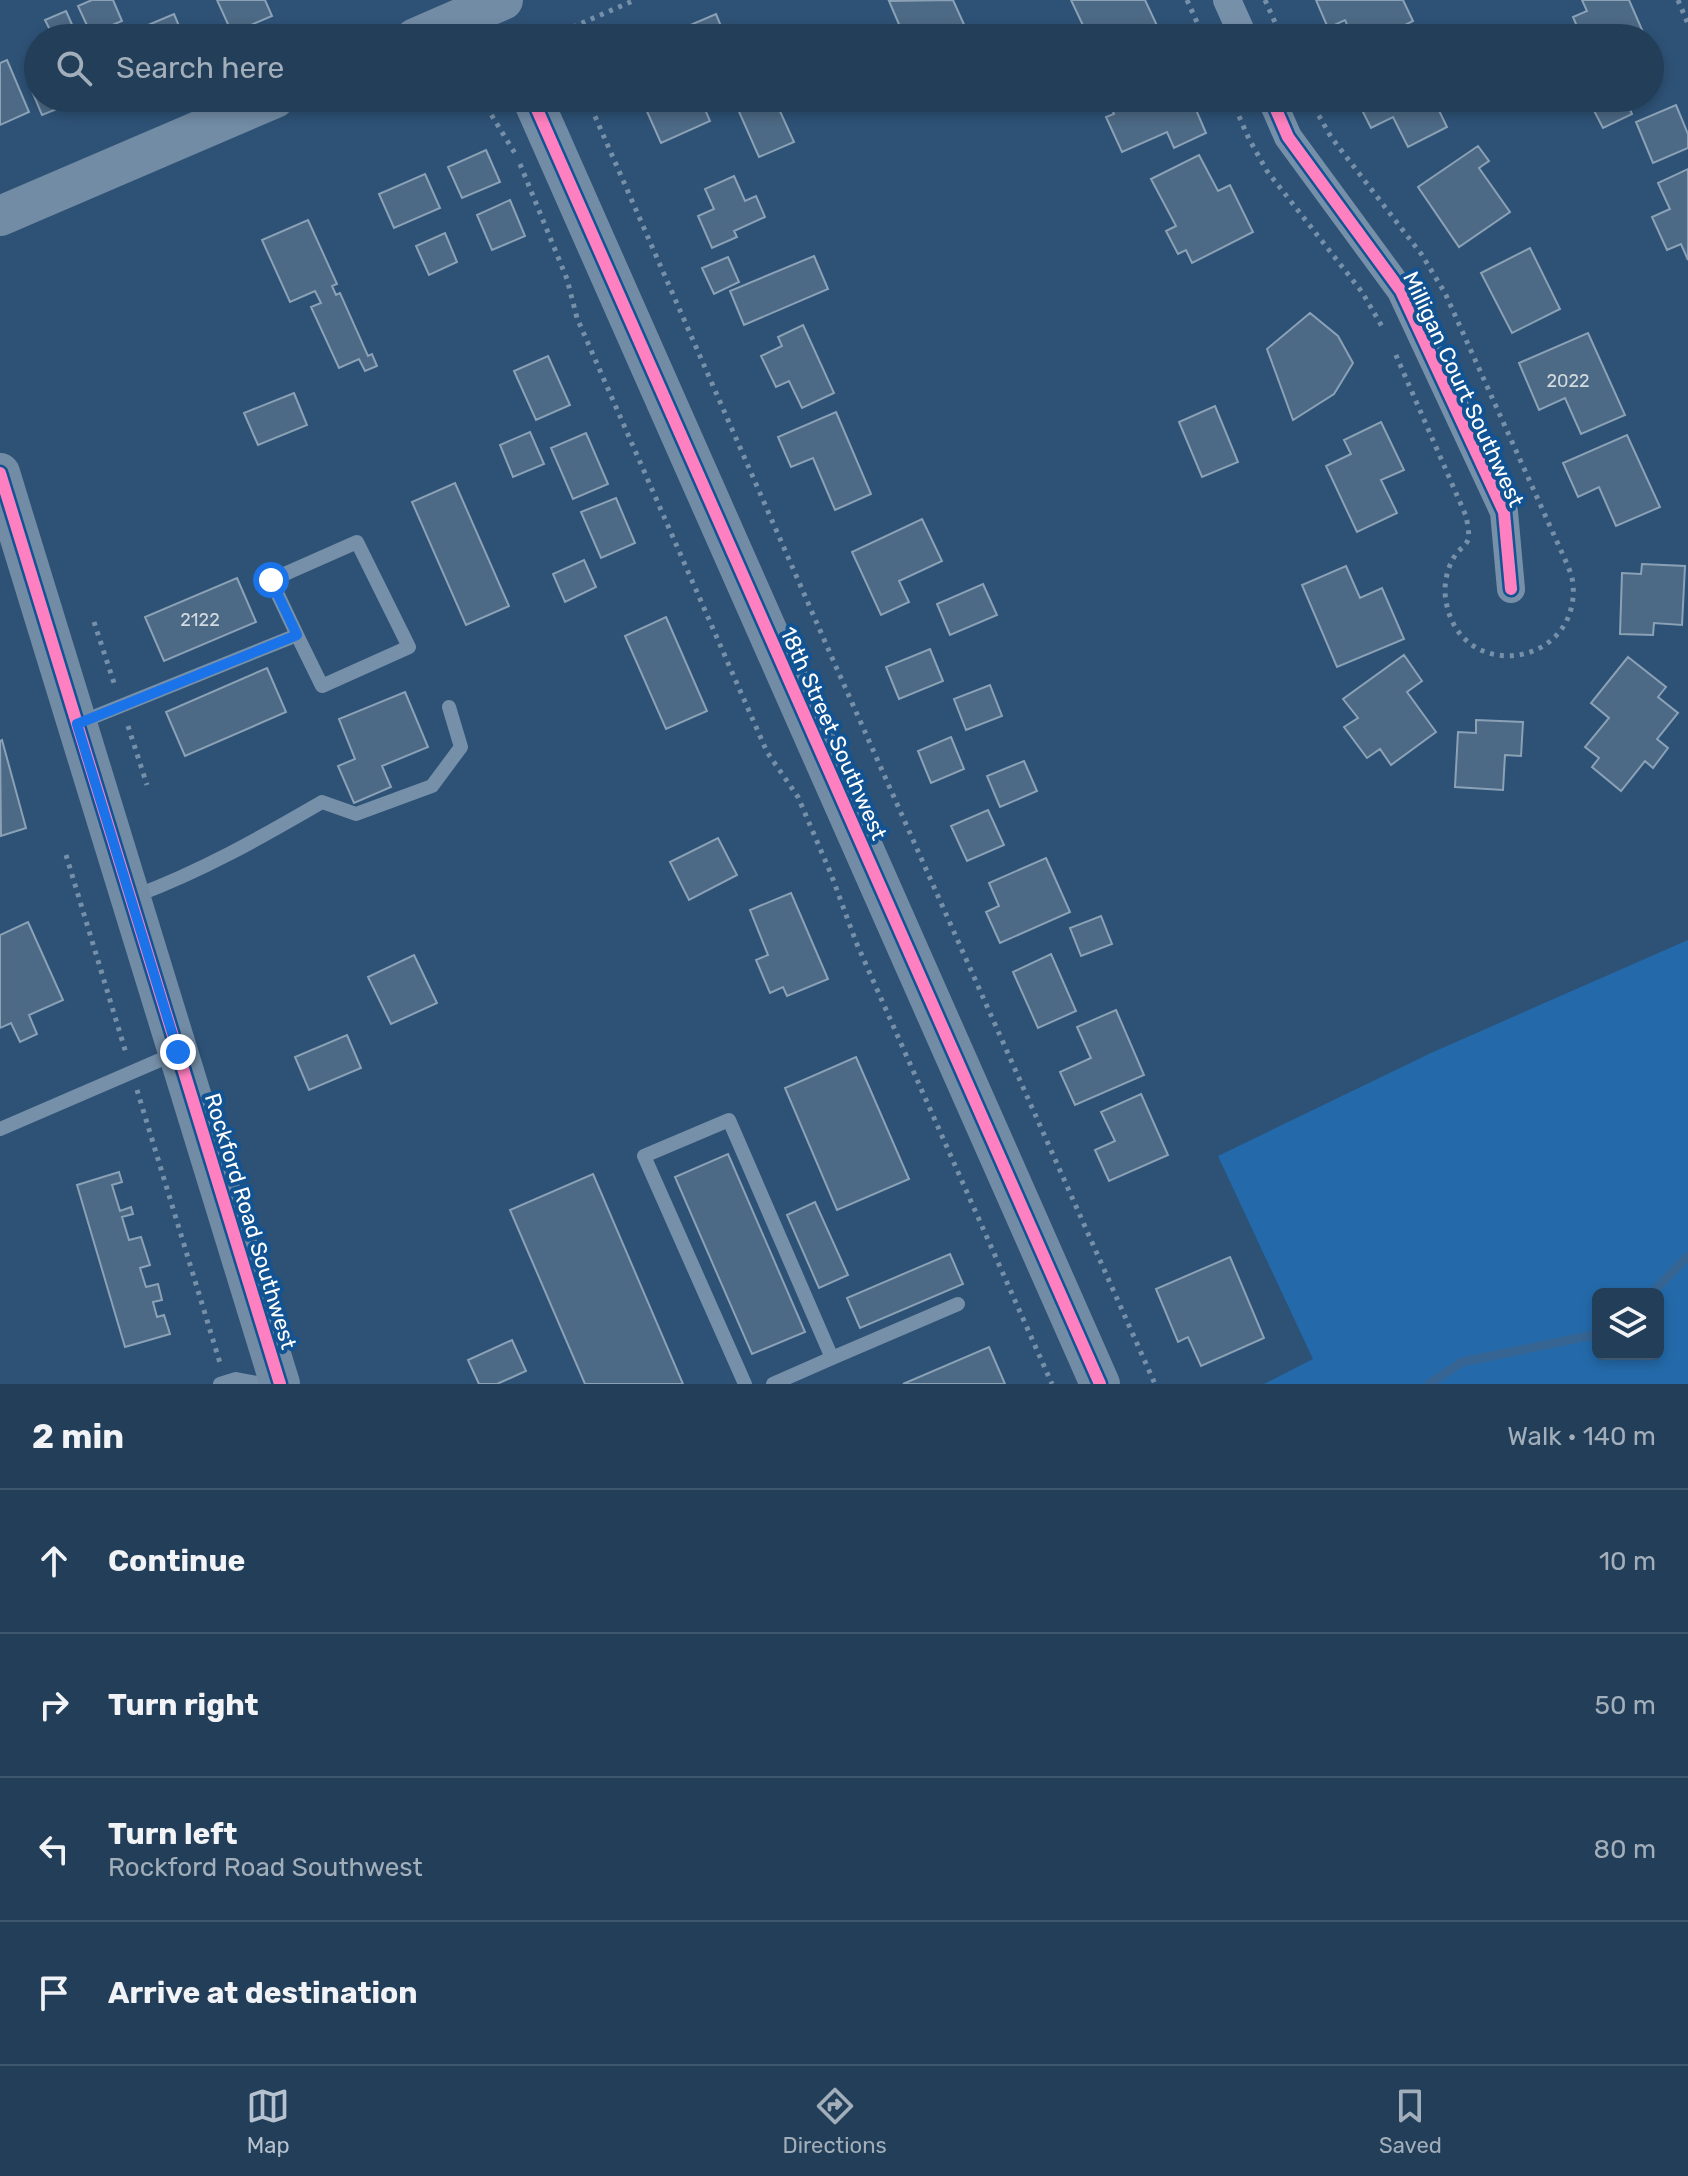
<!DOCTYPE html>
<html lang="en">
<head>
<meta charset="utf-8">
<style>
	:root { --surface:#223e58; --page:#2e4961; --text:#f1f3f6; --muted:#a2aeba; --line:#3f576e; --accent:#b6c2cf }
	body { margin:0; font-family:Rubik,sans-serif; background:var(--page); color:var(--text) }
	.controls { position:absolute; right:24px; bottom:24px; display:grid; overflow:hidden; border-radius:12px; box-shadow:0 4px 12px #0003 }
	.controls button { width:72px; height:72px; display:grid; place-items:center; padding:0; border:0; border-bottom:2px solid var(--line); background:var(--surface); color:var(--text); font:40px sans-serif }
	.stop { position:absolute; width:24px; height:24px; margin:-18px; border:6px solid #1a73e8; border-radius:50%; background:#fff }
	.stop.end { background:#1a73e8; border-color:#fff; box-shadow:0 2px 8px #0008 }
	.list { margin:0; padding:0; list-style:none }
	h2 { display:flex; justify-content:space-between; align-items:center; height:104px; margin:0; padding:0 32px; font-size:34px }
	h2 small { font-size:26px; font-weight:400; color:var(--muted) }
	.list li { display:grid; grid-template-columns:52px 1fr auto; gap:24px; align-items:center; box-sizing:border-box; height:144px; padding:0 32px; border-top:2px solid var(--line) }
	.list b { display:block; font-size:30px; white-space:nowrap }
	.list p { margin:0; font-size:26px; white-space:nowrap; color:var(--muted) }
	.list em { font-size:26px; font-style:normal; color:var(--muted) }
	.icon { flex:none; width:44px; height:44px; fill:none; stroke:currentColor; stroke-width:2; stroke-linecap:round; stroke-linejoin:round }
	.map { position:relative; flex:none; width:1688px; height:1384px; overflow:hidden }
	.search { position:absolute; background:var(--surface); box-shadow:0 4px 12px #0003; left:24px; right:24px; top:24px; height:88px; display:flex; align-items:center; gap:20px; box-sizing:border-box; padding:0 28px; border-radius:44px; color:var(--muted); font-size:30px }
	.sheet { height:680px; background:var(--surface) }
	nav { display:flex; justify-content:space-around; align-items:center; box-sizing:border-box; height:112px; border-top:2px solid var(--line); background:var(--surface); font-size:22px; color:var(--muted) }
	nav a { display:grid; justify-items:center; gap:4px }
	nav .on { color:var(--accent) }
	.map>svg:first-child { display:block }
</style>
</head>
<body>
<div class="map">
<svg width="1688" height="1384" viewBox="0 0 1688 1384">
	<rect width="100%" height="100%" fill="#2e5276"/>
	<!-- green -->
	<path fill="#246aaa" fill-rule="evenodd" d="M1688,940v444h-424l49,-25 -95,-203 213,-103zM1598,1294h60v60h-60z"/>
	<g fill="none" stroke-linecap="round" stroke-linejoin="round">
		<!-- stream -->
		<path stroke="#366593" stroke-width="9" d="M1651,1294l37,-38
			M1429,1384l33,-22 136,-28"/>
	</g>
	<!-- building -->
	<path fill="#4c6985" stroke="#8ba1b6" stroke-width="2" d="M92,0h21l9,21 -31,13 -13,-28z
		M217,0h48l7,16 -40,17z
		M953,0l13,29 -21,9h-23l-3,-8 -15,6 -15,-35z
		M1071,0h74l16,34 -7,4h-65z
		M1316,0h87l10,21 -12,6 5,11h-53l-8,-18 -17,8z
		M1582,0h47l14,32 -13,6h-48l-9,-21 14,-6z
		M66,11l12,27h-24l-9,-18z
		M174,14l10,24h-61l-1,-2z
		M716,14l9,22 -4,2h-28l-5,-12z
		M7,60l22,52 -29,13v-62z
		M38,74v24h46l-42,17 -15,-36z
		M641,98h59l10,23 -49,22z
		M733,98h41l20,44 -35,15z
		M1107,98h84l15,35 -32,15 -7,-16 -45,20 -16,-35 8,-3z
		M1356,98h77l14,29 -39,20 -15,-30 -22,11z
		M1595,98h30l7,16 -29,14 -14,-27z
		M1676,105l12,29v14l-35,15 -17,-41z
		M1478,146l11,15 -10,7 31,44 -51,35 -41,-60z
		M486,150l14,32 -38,16 -14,-31z
		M1199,155l19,36 12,-6 23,47 -61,31 -6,-13 -8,4 -12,-23 10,-5 -25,-47z
		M1688,169v91l-7,-16 -14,6 -15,-33 18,-8 -12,-26z
		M425,174l15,34 -46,20 -15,-34z
		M734,176l11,25 11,-5 9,21 -31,14 3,6 -25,11 -14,-32 16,-7 -9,-20z
		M510,200l15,36 -33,14 -15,-35z
		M308,220l29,64 -5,2 4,9 4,-2 28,63 4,-2 5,12 -12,5 -6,-12 -20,9 -28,-61 10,-4 -6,-12 -25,11 -28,-62z
		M445,233l12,29 -28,13 -13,-29z
		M1530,248l30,61 -48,24 -31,-60z
		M814,256l14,33 -84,36 -14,-34z
		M728,257l11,25 -25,12 -12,-26z
		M1310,313l28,23 15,27 -19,31 -41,26 -26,-71z
		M803,325l31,68 -32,15 -13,-27 -13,6 -15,-31 21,-10 -4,-9z
		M1588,333l37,82 -44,19 -16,-36 -26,12 -20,-47z
		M548,356l22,49 -34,15 -22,-49z
		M294,393l13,32 -49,20 -14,-32z
		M1215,406l23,56 -36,15 -23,-55z
		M836,412l35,82 -36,16 -22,-52 -22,9 -13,-30z
		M1381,422l23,48 -23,10 16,33 -40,19 -31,-66 25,-12 -7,-14z
		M530,432l14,32 -31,13 -13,-32z
		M586,433l22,51 -35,15 -22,-51z
		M1627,435l33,72 -44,19 -17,-39 -21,10 -15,-34z
		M455,483l54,123 -43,19 -54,-123z
		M616,498l19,45 -34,15 -20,-46z
		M922,519l20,42 -43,20 10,21 -28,13 -29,-63z
		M584,560l12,27 -31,15 -12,-28z
		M1642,564l43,2 -3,59 -28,-2 -1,12 -33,-1 2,-61 19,1z
		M1346,566l14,32 22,-10 22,51 -67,28 -35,-82z
		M237,578l19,44 -92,39 -19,-44z
		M983,584l14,31 -47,20 -13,-31z
		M666,617l41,94 -41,18 -41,-93z
		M930,649l13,32 -44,18 -13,-32z
		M1404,655l18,26 -15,11 29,40 -45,33 -11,-16 -13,9 -23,-31 14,-9 -15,-19z
		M1628,657l38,30 -8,10 20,16 -21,26 11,9 -15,20 -8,-7 -24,30 -29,-24 7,-9 -14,-11 24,-29 -18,-15z
		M267,668l19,44 -101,44 -19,-44z
		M990,685l12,31 -36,14 -12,-31z
		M405,692l23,55 -46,19 9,21 -37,16 -16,-37 17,-7 -16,-40z
		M1476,720l47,2 -2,34 -16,-1 -2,35 -48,-3 3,-55 18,1z
		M951,737l13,32 -33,14 -13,-32z
		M2,740l24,88 -25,8 -1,-95z
		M1024,761l13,30 -37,16 -13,-31z
		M988,810l16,35 -37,16 -16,-35z
		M718,838l19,37 -48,25 -19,-38z
		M1046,858l24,54 -70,31 -14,-31 13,-6 -10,-23z
		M791,893l37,86 -41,17 -4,-9 -13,6 -14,-33 12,-5 -18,-45z
		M1101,916l11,28 -31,12 -11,-28z
		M28,922l35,78 -34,15 8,19 -17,8 -9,-19 -11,5v-93z
		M1051,954l25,57 -38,17 -25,-56z
		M414,955l23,48 -46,21 -23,-47z
		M1116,1010l28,65 -69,30 -15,-33 31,-14 -14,-31z
		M347,1035l14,33 -52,22 -14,-33z
		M856,1057l53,122 -72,31 -52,-122z
		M1141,1094l27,61 -59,26 -14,-31 20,-9 -14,-29z
		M728,1154l77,178 -53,22 -77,-177z
		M119,1172l3,10 -10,3 8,26 11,-4 2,7 -11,3 7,23 12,-3 9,28 -10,3 6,19 12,-3 4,16 -9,2 4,15 7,-2 6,19 -45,13 -48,-162z
		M593,1174l90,210h-98l-75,-174z
		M815,1202l33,73 -29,13 -32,-73z
		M950,1254l13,30 -103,44 -13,-30z
		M1230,1257l34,81 -63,28 -13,-29 -10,5 -22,-53z
		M512,1340l14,31 -29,13h-18l-11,-24z
		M989,1347l16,37h-102z"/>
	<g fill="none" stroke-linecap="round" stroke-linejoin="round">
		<!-- path -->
		<path stroke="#7790a9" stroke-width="5" stroke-dasharray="4 6" stroke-linecap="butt" d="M1187,0l17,38
			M1265,0l17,38
			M1678,0l10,24
			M561,38l-2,-5 76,-33
			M481,98l35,57
			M587,98l250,571 318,715
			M1231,98l18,41 18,32 95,121 22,38
			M1309,98l22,39 91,118 23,38 118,262c4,9 9,19 10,29 7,83 -113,101 -127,17 -3,-16 1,-34 10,-47 3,-4 10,-9 12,-14 2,-6 -1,-18 -2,-24l-71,-163
			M520,164l47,115 10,39 190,434 31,45 33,77 25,68 196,442
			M94,622l21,64
			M128,726l19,59
			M66,855l60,198
			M137,1090l83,273"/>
		<!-- lane -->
		<path stroke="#7790a9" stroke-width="14" d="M81,722l216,-87 25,51 87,-39 -52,-105 -86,38 26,55
			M135,896c67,-25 125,-58 187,-94l34,12 76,-28 29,-39 -12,-40
			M0,1129l174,-75
			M832,1358l126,-54
			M220,1384l16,-5 26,5
			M745,1384l-101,-228 85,-36 103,238 -59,26"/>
		<!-- street -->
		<path stroke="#7790a9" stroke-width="28" d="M1227,0l17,38
			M1271,98l17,39 113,154 103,221 7,77"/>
		<!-- secondary -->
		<path stroke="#728ca5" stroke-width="40" d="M415,38l88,-38
			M532,98l568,1286
			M0,216l275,-118
			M0,473l280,911"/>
		<!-- cycleway casing -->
		<g stroke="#115393" stroke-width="17">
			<path id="cycleway" d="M532,98l568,1286
				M1271,98l17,39 113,154 103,221 7,77
				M0,473l280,911"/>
		</g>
		<!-- cycleway -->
		<use href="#cycleway" stroke="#ff80c0" stroke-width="12"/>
	</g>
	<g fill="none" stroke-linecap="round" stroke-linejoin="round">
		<!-- route -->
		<path stroke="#1a73e8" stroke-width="10" d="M178,1052l-101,-328 220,-89 -26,-55"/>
	</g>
	<g text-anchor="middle" stroke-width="8" stroke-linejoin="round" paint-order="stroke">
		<!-- number labels -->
		<g font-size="18" fill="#d2dae0">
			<text x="1568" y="387">2022</text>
			<text x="200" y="626">2122</text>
		</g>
		<!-- street labels -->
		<g font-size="22" fill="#fff" stroke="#115393">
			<text transform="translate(1464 389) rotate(65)" y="8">Milligan Court Southwest</text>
			<text transform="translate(834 733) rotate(66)" y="8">18th Street Southwest</text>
			<text transform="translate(251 1221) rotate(73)" y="8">Rockford Road Southwest</text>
		</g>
	</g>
</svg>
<div class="controls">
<button><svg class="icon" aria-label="layers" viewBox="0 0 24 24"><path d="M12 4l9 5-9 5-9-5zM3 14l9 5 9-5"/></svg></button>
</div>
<div class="stop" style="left:271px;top:580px"></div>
<div class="stop end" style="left:178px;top:1052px"></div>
<div class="search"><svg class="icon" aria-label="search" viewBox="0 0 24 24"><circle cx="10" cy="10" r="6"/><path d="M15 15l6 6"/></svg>Search here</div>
</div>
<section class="sheet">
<h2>2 min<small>Walk · 140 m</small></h2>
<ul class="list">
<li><svg class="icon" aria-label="ahead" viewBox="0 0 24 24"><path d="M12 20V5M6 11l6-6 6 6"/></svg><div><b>Continue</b></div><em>10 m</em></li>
<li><svg class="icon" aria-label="right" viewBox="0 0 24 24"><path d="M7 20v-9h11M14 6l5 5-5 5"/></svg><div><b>Turn right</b></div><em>50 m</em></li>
<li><svg class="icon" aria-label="left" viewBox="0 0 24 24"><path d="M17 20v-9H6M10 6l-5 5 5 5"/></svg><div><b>Turn left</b><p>Rockford Road Southwest</p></div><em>80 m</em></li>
<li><svg class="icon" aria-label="arrive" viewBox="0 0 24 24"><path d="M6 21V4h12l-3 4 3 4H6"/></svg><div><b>Arrive at destination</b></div></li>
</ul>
</section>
<nav>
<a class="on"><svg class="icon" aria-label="map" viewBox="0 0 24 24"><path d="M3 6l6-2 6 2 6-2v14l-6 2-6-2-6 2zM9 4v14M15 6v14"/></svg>Map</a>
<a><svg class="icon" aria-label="directions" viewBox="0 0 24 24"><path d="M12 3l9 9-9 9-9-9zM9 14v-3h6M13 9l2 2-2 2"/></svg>Directions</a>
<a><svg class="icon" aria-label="saved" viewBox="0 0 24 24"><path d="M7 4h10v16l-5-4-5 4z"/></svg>Saved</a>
</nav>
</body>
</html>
